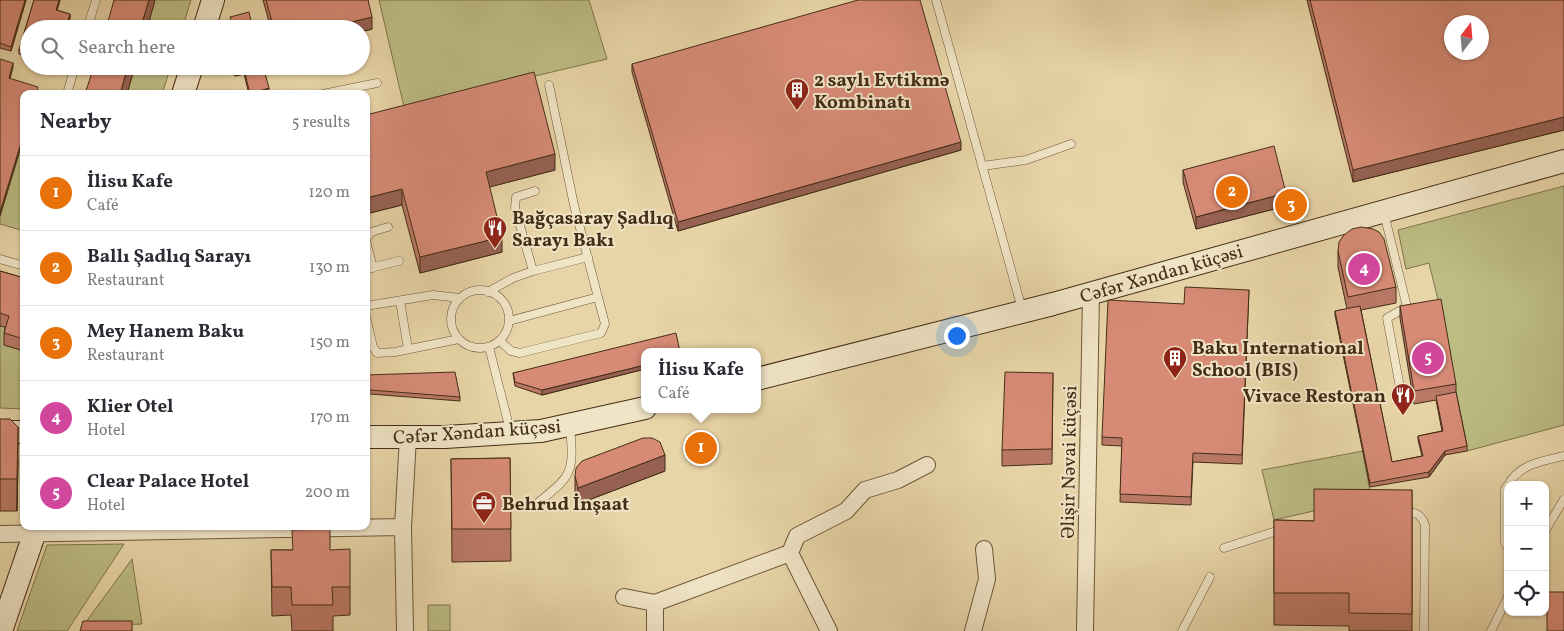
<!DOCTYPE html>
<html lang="en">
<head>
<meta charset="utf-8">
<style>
	:root { --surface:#fff; --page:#f7f7f7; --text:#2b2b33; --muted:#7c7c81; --line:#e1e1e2; --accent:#d93025 }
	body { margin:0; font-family:Vollkorn,serif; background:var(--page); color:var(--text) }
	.controls { position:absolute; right:15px; bottom:15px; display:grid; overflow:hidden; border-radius:10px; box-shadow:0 1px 4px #0004 }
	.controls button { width:45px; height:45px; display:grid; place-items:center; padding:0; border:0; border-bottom:1px solid var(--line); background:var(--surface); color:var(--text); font:25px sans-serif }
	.compass { position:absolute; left:1444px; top:15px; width:45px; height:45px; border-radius:50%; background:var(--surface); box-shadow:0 1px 4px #0004; rotate:16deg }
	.you { position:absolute; left:956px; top:335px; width:18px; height:18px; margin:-12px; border:4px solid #fff; border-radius:50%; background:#1a73e8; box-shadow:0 0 0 8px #1a73e833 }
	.badge { display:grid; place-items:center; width:32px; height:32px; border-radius:50%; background:var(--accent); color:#fff; font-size:16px; font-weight:700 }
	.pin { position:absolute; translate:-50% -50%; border:2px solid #fff; box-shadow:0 1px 5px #0006 }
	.popup { position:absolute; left:641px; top:348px; width:120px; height:65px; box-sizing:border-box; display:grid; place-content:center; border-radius:10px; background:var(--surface); filter:drop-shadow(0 1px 4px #0005); font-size:16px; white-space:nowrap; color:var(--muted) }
	.popup b { font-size:19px; color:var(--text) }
	.popup::after { content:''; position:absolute; left:50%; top:100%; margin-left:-10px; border:10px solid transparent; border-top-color:var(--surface) }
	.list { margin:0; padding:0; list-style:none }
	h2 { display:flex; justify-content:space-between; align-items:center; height:65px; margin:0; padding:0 20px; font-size:21px }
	h2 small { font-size:16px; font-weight:400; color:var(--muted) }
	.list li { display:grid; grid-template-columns:32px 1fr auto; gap:15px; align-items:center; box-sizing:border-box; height:75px; padding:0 20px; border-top:1px solid var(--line) }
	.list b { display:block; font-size:19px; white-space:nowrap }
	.list p { margin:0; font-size:16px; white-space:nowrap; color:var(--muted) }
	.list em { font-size:16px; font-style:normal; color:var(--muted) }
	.icon { flex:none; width:28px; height:28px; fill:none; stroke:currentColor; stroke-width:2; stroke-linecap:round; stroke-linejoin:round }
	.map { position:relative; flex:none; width:1564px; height:631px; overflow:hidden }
	.search { position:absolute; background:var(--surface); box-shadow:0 1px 4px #0004; left:20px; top:20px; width:350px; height:55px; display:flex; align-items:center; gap:12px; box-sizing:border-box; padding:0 18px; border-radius:28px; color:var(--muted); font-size:19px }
	.panel { position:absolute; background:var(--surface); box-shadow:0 1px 4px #0004; left:20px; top:90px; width:350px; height:440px; border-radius:10px }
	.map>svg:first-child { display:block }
</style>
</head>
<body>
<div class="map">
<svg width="1564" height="631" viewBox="0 0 1564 631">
	<rect width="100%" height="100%" fill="#e8d5a7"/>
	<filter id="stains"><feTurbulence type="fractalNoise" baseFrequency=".004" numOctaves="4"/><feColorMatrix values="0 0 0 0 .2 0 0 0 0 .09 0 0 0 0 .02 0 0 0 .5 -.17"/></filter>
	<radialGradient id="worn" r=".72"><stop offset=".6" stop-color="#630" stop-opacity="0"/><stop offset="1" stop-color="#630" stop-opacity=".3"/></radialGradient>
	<!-- green -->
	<path fill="#bcbc83" stroke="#80744c" d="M155,0h36l-9,29h-35z
		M379,0h210l18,59 -203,48z
		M135,66h36l-9,28h-35z
		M24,137v94l-24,-7v-8z
		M1564,186v239l-97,26 -26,-139 -12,-49 -23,6 -8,-39z
		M0,326l9,2 -5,17 20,6v58l-24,-1z
		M1363,451l8,47 -97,22 -12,-50z
		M124,544l-57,87h-50l30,-86z
		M132,559l10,65 -59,2z
		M428,605h22v26h-22z"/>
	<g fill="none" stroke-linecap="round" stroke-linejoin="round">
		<!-- service casing -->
		<g stroke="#6d573a" stroke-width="9">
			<path id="service" d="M936,0l86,309
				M87,29l9,-29
				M67,94l8,-28
				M323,94l54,-11
				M982,166l44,-6 45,-16
				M1384,213l23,94 -20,11 15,80
				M366,239l5,-7 17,-5
				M366,241l7,27
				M0,259l24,7
				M366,269l33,-8
				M533,271l-18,-63 1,-11 19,-6
				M451 319a29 29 0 1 1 58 0a29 29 0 1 1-58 0Z
				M488,292l25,-14 20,-7 55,-14
				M400,301l8,48
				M366,306l67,-11 27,3
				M366,317l7,30 4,6 18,-1 64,-13
				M509,321l89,-24
				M500,341l11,10 9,2 81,-20 4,-9 -31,-119 -25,-120
				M489,347l21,83
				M1508,485c11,-21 35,-24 56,-29
				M1508,485l-3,4v54l3,4
				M534,506c36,-30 41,-29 36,-78
				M1403,512c11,0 18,1 22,13l-1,106
				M1545,531l19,-32
				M1224,548l59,-19
				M1182,631l28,-54
				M1491,631l17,-34"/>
		</g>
		<!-- minor casing -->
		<g stroke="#6d573a" stroke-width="18">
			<path id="minor" d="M0,534l403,-7
				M790,553l39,78
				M624,597l31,6 135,-50 7,-17 49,-25 19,-21 33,-10 29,-15
				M405,631l-2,-104 5,-90
				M655,631v-28
				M973,631l14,-52 -3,-30
				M1085,631l6,-338"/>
		</g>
		<!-- secondary casing -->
		<g stroke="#442d16" stroke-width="24">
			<path id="secondary" d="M204,29l9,-29
				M183,94l9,-28
				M757,379l296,-75 511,-143
				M0,432h24
				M366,437h79l96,-6 104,-23
				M1,631l36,-105"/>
		</g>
		<!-- service -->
		<use href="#service" stroke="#f0e4c6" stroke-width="8"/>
		<!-- minor -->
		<use href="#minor" stroke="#f0e4c6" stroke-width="16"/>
		<!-- secondary -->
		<use href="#secondary" stroke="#f0e4c6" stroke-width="22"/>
	</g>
	<!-- wall -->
	<path fill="#b97866" stroke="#442d16" d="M0,0h26l-15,51 -11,-3z
		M34,0h26l-3,10 13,4v4l-4,11h-37v28l-10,-3v-4z
		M263,0h105l4,29 -11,3v-3h-90z
		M1307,0h257v130l-211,52z
		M632,64l329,86 -283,81 -46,-159z
		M232,66h31l6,27 -3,1h-17l-5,-20 -9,2z
		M366,115l189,55 -66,17 13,65 -82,21 -18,-68 -36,9z
		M1183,170l103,36 -90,23 -13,-47z
		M1338,251l58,36v16l-35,7 31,152 30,-6 -4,-16v-4l24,-5 -6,-31 -22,4 -14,-86v-12l56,78v8l11,54v5l-22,4 -16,22 -59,10 -35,-172v-4l12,-2 -9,-42z
		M0,271l24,7v73l-20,-6v-12l1,-6 -5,-1z
		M1249,290l-7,174 -49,-2 -2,43 -71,-3 2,-56 -20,-1v-8l82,-133z
		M645,352v17l-103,26 -27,-9 -2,-13z
		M1053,373l-1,91 -50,2v-16z
		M366,375l94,22v4l-90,-7 -4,-8z
		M0,419l18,41 -1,51h-17z
		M510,458l1,103 -59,1 -1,-103z
		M665,471l-87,33 -3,-12v-16z
		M1412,490v141h-63v-5l-75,-1v-105l40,1z
		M271,550h59l20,37v28l-17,1v15h-41l-1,-16 -19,1z"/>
	<!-- shaded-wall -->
	<path fill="#966153" stroke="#442d16" d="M25,0h1l-15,51v-4z
		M59,0h1l-4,14v-4z
		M149,0h6l-8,29h-7z
		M70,14v4l-4,11h-1z
		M372,17v12l-11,3v-3h-38z
		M13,63v4l-4,16v-5z
		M128,66h7l-8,28h-7z
		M244,69v5l-9,2v-4z
		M269,88v5l-3,1h-16z
		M1564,117v13l-211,52v-12z
		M24,133v4l-24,79v-4z
		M961,142v8l-283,81v-9z
		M555,154v16l-69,18v-16z
		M402,189v16l-36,9v-16z
		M1286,193v13l-90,23v-12z
		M502,237v15l-82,21v-16z
		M645,365v4l-103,26v-5z
		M18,427v33l-1,51v-32z
		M1445,451v4l-16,22v-5z
		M665,455v16l-87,33v-16z"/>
	<!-- building -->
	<path fill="#d78b77" stroke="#442d16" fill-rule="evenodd" d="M0,0h25l-14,47 -11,-4z
		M34,0h25l-3,10 14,4 -5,15h-36v24l-10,-3z
		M114,0h35l-9,29h-34z
		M266,0h102l4,17 -49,12h-49z
		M858,0h62l41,142 -283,80 -46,-158z
		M1310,0h254v117l-211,53zM1452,22h30v30h-30z
		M249,12l4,17h-20l-3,-12z
		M0,59l13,4 -4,15 29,9 -2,7h-12v39l-24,79z
		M94,66h34l-8,28h-35z
		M233,66h30l6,22 -19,6 -6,-25 -9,3z
		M534,72l21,82 -69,18 16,65 -82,20 -18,-68 -36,9v-83z
		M1274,146l12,47 -90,24 -13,-47z
		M1361,227l12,2 6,3 5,7 12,48 -48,10 -10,-46 1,-9 5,-7 8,-6z
		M0,271l24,7v61l-20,-6 5,-17 -9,-3z
		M1185,287l64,3 -7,165 -49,-2 -2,44 -71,-3 2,-56 -20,-1 6,-137 76,4z
		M1441,299l15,85 -42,7 -14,-85z
		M1360,306l32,156 31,-6 -5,-20 25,-5 -7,-35 20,-4 11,54 -22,5 -16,21 -59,11 -35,-172z
		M676,333l4,19h-35v13l-103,25 -27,-8 -2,-9z
		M455,372l5,25 -90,-7 -4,-8v-7z
		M1005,372l48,1 -1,76 -50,1z
		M0,419h10l8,8 -1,52h-17z
		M643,438h9l8,4 5,13 -87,33 -3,-12 1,-8 6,-7z
		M510,458l1,71h-59l-1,-70z
		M1314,489l98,1v124l-63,-1v-20h-75v-73l40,1z
		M330,529v21l20,-1v38h-18l1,18h-41l-1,-18h-19l-1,-37h22l-1,-20z
		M1547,592h17v39h-17z
		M83,621h49v10h-52z"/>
	<!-- icons -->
	<defs>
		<g id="building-pin" transform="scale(1.25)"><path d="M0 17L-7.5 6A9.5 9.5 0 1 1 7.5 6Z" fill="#8f2418" stroke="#f0e4c6"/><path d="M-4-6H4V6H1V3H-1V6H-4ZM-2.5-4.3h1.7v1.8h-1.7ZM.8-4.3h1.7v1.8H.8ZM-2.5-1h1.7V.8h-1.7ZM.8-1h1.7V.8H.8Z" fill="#fff"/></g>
		<g id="restaurant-pin" transform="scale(1.25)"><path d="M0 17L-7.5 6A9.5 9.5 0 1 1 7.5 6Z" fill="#8f2418" stroke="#f0e4c6"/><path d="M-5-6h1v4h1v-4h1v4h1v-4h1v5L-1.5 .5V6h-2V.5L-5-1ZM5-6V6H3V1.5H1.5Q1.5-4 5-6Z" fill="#fff"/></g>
		<g id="office-pin" transform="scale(1.25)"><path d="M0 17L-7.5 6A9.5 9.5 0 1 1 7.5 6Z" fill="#8f2418" stroke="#f0e4c6"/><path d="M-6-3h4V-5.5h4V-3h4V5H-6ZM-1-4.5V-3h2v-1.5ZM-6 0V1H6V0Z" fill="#fff"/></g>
	</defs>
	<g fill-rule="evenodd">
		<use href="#building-pin" x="797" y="90"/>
		<use href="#restaurant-pin" x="495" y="228"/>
		<use href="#building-pin" x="1175" y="358"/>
		<use href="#restaurant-pin" x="1403" y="395"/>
		<use href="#office-pin" x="484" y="503"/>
	</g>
	<g text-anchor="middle" stroke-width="4" stroke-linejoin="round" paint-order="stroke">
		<!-- poi labels -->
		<g font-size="19" font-weight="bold" fill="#442d16" stroke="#f0e4c6" text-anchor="start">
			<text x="814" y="86">2 saylı Evtikmə<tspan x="814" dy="22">Kombinatı</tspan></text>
			<text x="512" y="224">Bağçasaray Şadlıq<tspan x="512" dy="22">Sarayı Bakı</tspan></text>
			<text x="1192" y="354">Baku International<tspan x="1192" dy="22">School (BIS)</tspan></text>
			<text x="1386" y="402" text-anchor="end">Vivace Restoran</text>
			<text x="502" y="510">Behrud İnşaat</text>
		</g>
		<!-- street labels -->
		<g font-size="19" fill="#442d16" stroke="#f0e4c6">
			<text transform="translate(1161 273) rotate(-16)" y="7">Cəfər Xəndan küçəsi</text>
			<text transform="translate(477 431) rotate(-4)" y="7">Cəfər Xəndan küçəsi</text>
			<text transform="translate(1068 462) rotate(-89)" y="7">Əlişir Nəvai küçəsi</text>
		</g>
	</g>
	<rect width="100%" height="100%" filter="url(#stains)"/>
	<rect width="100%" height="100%" fill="url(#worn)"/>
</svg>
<div class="controls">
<button>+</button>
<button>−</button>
<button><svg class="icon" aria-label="locate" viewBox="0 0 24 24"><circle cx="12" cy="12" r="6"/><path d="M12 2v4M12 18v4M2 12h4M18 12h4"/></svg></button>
</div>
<svg class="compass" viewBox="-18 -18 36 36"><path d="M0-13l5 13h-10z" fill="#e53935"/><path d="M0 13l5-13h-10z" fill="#7c7c81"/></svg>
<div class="you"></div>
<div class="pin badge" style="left:701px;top:448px;background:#e8710a">1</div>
<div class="popup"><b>İlisu Kafe</b>Café</div>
<div class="pin badge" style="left:1232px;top:192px;background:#e8710a">2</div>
<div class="pin badge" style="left:1291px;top:205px;background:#e8710a">3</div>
<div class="pin badge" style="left:1364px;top:269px;background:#d1479c">4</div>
<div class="pin badge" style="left:1428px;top:358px;background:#d1479c">5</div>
<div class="search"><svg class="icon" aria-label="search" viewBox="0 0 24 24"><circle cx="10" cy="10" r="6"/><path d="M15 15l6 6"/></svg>Search here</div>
<section class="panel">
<h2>Nearby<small>5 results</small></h2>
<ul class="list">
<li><span class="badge" style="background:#e8710a">1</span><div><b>İlisu Kafe</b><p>Café</p></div><em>120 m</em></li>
<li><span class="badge" style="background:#e8710a">2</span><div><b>Ballı Şadlıq Sarayı</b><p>Restaurant</p></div><em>130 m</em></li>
<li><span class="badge" style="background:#e8710a">3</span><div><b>Mey Hanem Baku</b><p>Restaurant</p></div><em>150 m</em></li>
<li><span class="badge" style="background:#d1479c">4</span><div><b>Klier Otel</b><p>Hotel</p></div><em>170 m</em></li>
<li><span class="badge" style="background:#d1479c">5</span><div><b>Clear Palace Hotel</b><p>Hotel</p></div><em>200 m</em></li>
</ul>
</section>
</div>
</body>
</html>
